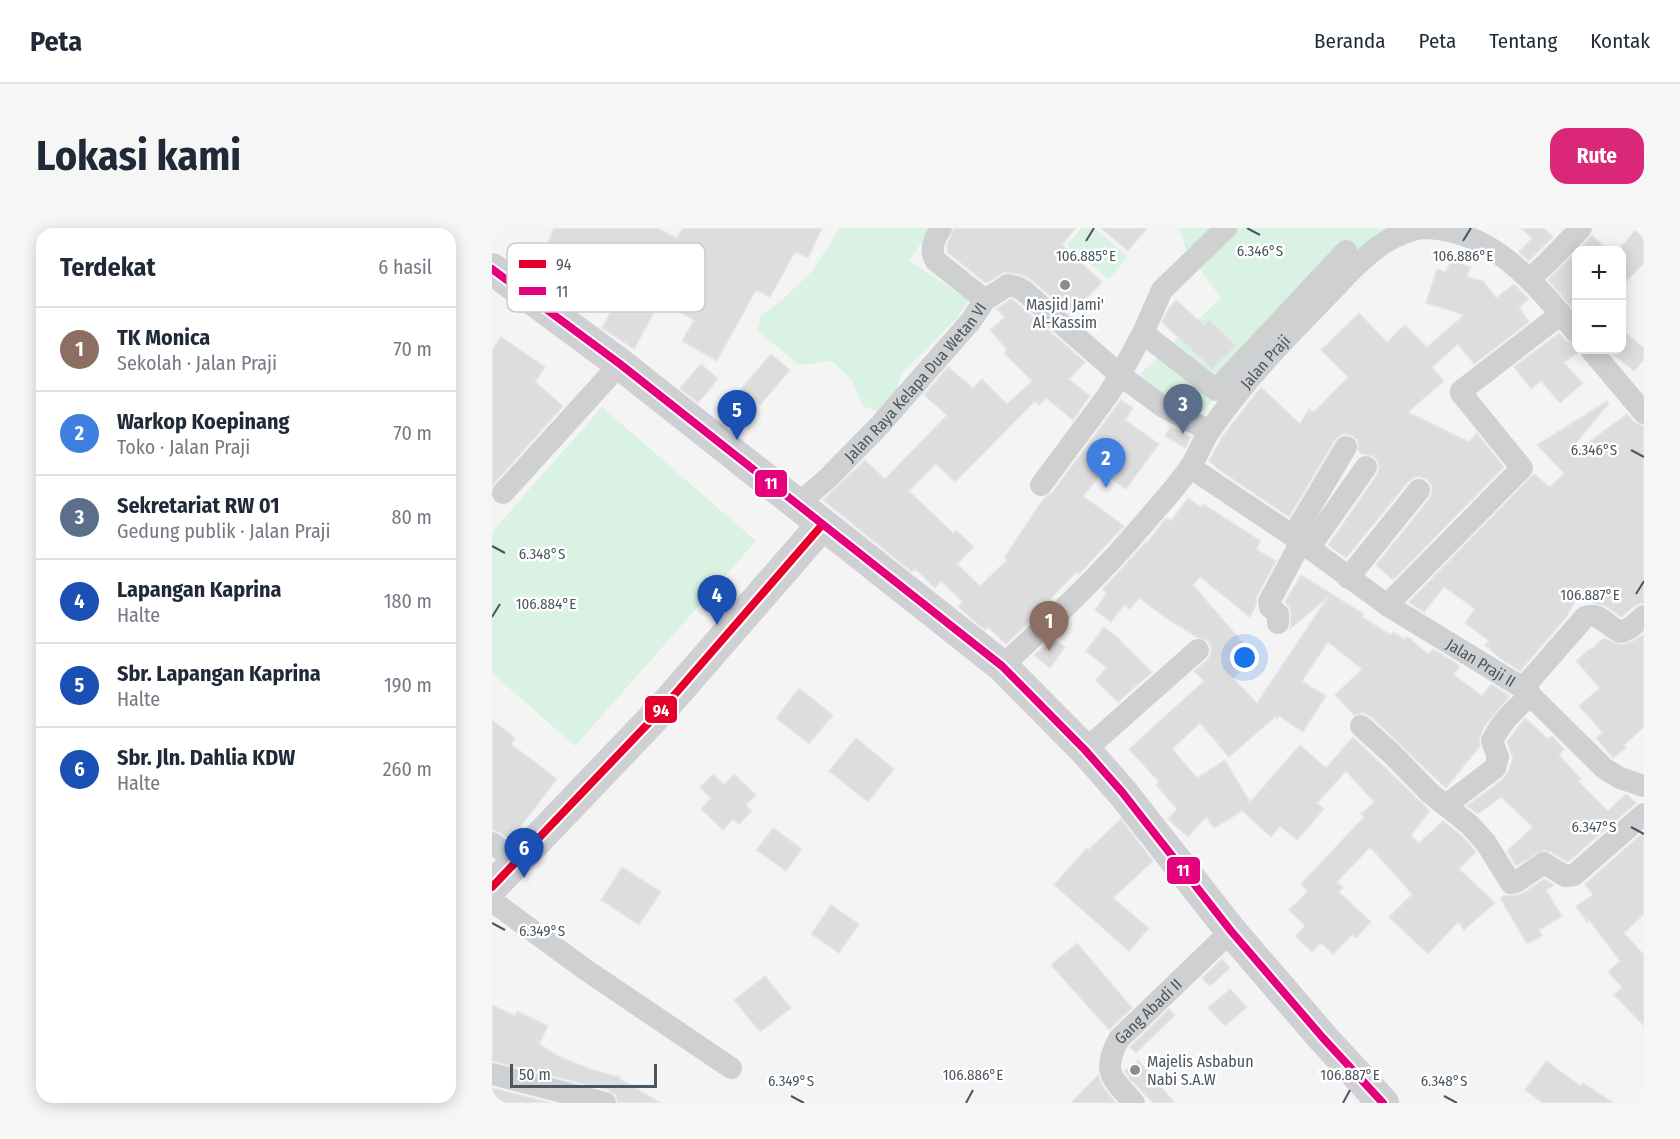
<!DOCTYPE html>
<html lang="id">
<head>
<meta charset="utf-8">
<style>
	:root { --surface:#fff; --page:#f6f6f7; --text:#1f2937; --muted:#747a83; --line:#e0e1e3; --accent:#db2777 }
	body { margin:0; font-family:"Fira Sans Condensed",sans-serif; background:var(--page); color:var(--text) }
	.controls { position:absolute; right:18px; top:18px; display:grid; overflow:hidden; border-radius:12px; box-shadow:0 3px 15px #0003 }
	.controls button { width:54px; height:54px; display:grid; place-items:center; padding:0; border:0; border-bottom:2px solid var(--line); background:var(--surface); color:var(--text); font:30px sans-serif }
	.scale { position:absolute; left:18px; bottom:15px; width:147px; box-sizing:border-box; padding-left:6px; border:3px solid #4a5661; border-top:0; font-size:16px; line-height:21px; white-space:nowrap; color:#4a5661; -webkit-text-stroke:4px #fff; paint-order:stroke }
	.you { position:absolute; left:753px; top:430px; width:21px; height:21px; margin:-15px; border:4px solid #fff; border-radius:50%; background:#1a73e8; box-shadow:0 0 0 9px #1a73e833 }
	.badge { display:grid; place-items:center; width:39px; height:39px; border-radius:50%; background:var(--accent); color:#fff; font-size:20px; font-weight:700 }
	.pin { position:absolute; translate:-50% -50px; filter:drop-shadow(0 2px 3px #0008) }
	.pin::after { content:''; position:absolute; top:32px; width:21px; height:18px; background:inherit; clip-path:polygon(0 0,100% 0,50% 100%) }
	.list { margin:0; padding:0; list-style:none }
	h2 { display:flex; justify-content:space-between; align-items:center; height:78px; margin:0; padding:0 24px; font-size:26px }
	h2 small { font-size:20px; font-weight:400; color:var(--muted) }
	.list li { display:grid; grid-template-columns:39px 1fr auto; gap:18px; align-items:center; box-sizing:border-box; height:84px; padding:0 24px; border-top:2px solid var(--line) }
	.list b { display:block; font-size:22px; white-space:nowrap }
	.list p { margin:0; font-size:20px; white-space:nowrap; color:var(--muted) }
	.list em { font-size:20px; font-style:normal; color:var(--muted) }
	.map { position:relative; flex:none; width:1152px; height:875px; overflow:hidden; border-radius:18px }
	header { display:flex; align-items:center; gap:36px; box-sizing:border-box; height:84px; padding:0 30px; background:var(--surface); border-bottom:2px solid var(--line) }
	header strong { font-size:28px }
	nav { display:flex; gap:33px; margin-inline-start:auto; font-size:21px }
	.intro { display:flex; align-items:center; justify-content:space-between; box-sizing:border-box; height:144px; padding:0 36px }
	h1 { margin:0; font-size:42px }
	.button { padding:15px 27px; border-radius:18px; background:var(--accent); color:#fff; font-size:21px; font-weight:700 }
	main { display:flex; gap:36px; padding:0 36px }
	aside { flex:1; background:var(--surface); border-radius:18px; box-shadow:0 3px 15px #0003 }
	.map>svg:first-child { display:block }
</style>
</head>
<body>
<header>
<strong>Peta</strong>
<nav><a>Beranda</a><a>Peta</a><a>Tentang</a><a>Kontak</a></nav>
</header>
<div class="intro"><h1>Lokasi kami</h1><a class="button">Rute</a></div>
<main>
<aside>
<h2>Terdekat<small>6 hasil</small></h2>
<ul class="list">
<li><span class="badge" style="background:#8d6e63">1</span><div><b>TK Monica</b><p>Sekolah · Jalan Praji</p></div><em>70 m</em></li>
<li><span class="badge" style="background:#3f7fe0">2</span><div><b>Warkop Koepinang</b><p>Toko · Jalan Praji</p></div><em>70 m</em></li>
<li><span class="badge" style="background:#5c6f8a">3</span><div><b>Sekretariat RW 01</b><p>Gedung publik · Jalan Praji</p></div><em>80 m</em></li>
<li><span class="badge" style="background:#1a4fb4">4</span><div><b>Lapangan Kaprina</b><p>Halte</p></div><em>180 m</em></li>
<li><span class="badge" style="background:#1a4fb4">5</span><div><b>Sbr. Lapangan Kaprina</b><p>Halte</p></div><em>190 m</em></li>
<li><span class="badge" style="background:#1a4fb4">6</span><div><b>Sbr. Jln. Dahlia KDW</b><p>Halte</p></div><em>260 m</em></li>
</ul>
</aside>
<div class="map">
<svg width="1152" height="875" viewBox="0 0 1152 875">
	<rect width="100%" height="100%" fill="#f4f4f4"/>
	<!-- green -->
	<path fill="#d9f2e3" d="M348,0h91l-22,33 60,39 -13,19 -55,55 -5,20 -13,20 -20,-8 -11,-26 -20,-19 -33,4 -42,-35 4,-14 22,-17 29,-28z
		M589,0h13l34,28 -19,23 -42,-34z
		M687,0h217l-155,149 -47,41 -41,-29 -13,-15 81,-76 -35,-48z
		M110,179l154,134 -181,205 -83,-73v-141z"/>
	<!-- building -->
	<path fill="#ddddde" stroke="#e5e6e7" stroke-width="1.5" d="M62,0h103l20,10 6,-10h139l-14,30 -13,-6 -25,45 -14,-7 -39,71 -35,-20 12,-21 -34,-18 -26,47 -32,-21 26,-47 -44,-21 -15,35 -27,-11 -9,-7z
		M462,0h122l-14,17 40,37 -31,32 -38,-33 -13,-7 -15,-2 -19,11 -39,-31v-7z
		M609,0h46l-19,23z
		M1029,0h23l9,9 -24,24 -10,-9 13,-14z
		M1145,0h7v35l-22,23v-40z
		M1100,7l16,15h-30z
		M1084,24v60l-28,-32z
		M959,32l20,7 -4,10 16,4 13,17 18,-14 15,15 -10,8 10,15 -55,42 -16,-20 -26,23 12,14 -36,31 61,30 8,-9 27,34 -111,113 -17,-15 54,-67 2,-6v-6l-5,-7 -5,-2h-7l-7,5 -62,76 -18,-13 49,-70 2,-7 -1,-6 -4,-6 -11,-2 -5,-3v-10l-5,-5 -7,-2 -6,1 -5,5 -46,77 -68,-46 -12,-10 13,-24 39,-50 39,37 9,-15 5,3 34,-35 -27,-27 38,-37 28,29 18,-17 22,22 37,-32 -38,-12 11,-34 9,3z
		M519,71l5,3 69,60 -16,17 21,17 -17,24 -27,-22 -7,7 -4,-4 -80,81 -19,-18 -27,27 44,42 3,-3 18,17 -17,17 23,22 27,-26 -3,-2 40,-60 8,-5 69,-93 12,8 -8,12 34,24 -33,45 -23,-16 -20,23 41,30 -45,48 -2,-2 -27,27 2,2 -46,43 -18,-17 -3,3 -27,-23 5,-5 -22,-21 -6,7 -20,-19 -3,3 -89,-72 42,-40 20,19 62,-64 -23,-20 24,-28 25,21 9,-9 25,25 25,-23 -28,-28 3,-3 -17,-20 15,-13 -9,-8z
		M684,72l28,25 5,-6 27,27 -24,23 -50,-47 7,-14z
		M1130,102l22,18v11l-10,12 -26,-21h14z
		M1067,105l7,8 10,4 2,7 -14,11 19,20 -23,20 -19,-22 -10,8 -17,-22z
		M9,109l44,30 -10,15 28,24 -71,80v-136z
		M279,126l19,16 -30,35 -19,-16z
		M209,136l17,15 -20,24 -18,-15z
		M1115,173l2,2 -33,40 5,5 46,-34 7,8 10,4v177l-8,2 -15,12 -14,-10 -13,-4 -12,-13 -17,29 -45,52 -19,-12 -16,-14 4,-4 -24,-18 10,-14 -31,-22 -20,25 -15,-10 125,-128 16,13 14,-14 -27,-28z
		M677,197l22,12 -6,11 -20,-12 6,-10z
		M696,270l13,9 2,-3 58,37 -5,8 20,12 -19,35 -1,9 -6,12 -50,-40 -7,8 63,73 -23,20 24,25 71,-106 -38,32 1,-15 -1,-6 -5,-6 16,-27 63,39 -2,3 29,18 2,-3 12,7 2,-3 21,18 5,-5 23,14 4,4 -7,7 29,22 9,-12 19,12 -26,31 -5,13 1,6 -34,42 -76,-72 -7,-3 -9,2 -19,-20 27,-26 -34,-27 -26,39 24,15 -23,36 -24,-16 -2,3 -2,-2 -46,40 -29,-34 -28,26 25,29 28,-18 25,42 50,-57 26,23 27,-31 77,74 -19,24 8,8 24,-22 18,14 15,17 -17,17 36,34 -31,27 -6,-8 -30,32 -39,-37 23,-23 -42,-47 -33,35 6,6 -4,4 32,30 -15,16 -4,-3 -19,19 -12,-11 -9,9 -17,-16 10,-10 -16,-16 19,-19 -7,-7 63,-67 -3,-3 13,-12 -28,-31 -29,32 7,6 -27,31 -17,-14 -9,11 -29,-26 -28,17 -8,-11 -18,20 -20,-18 9,-10 -21,-24 3,-3 -30,-33 75,-68 -10,-10 13,-11 4,-6v-7l-3,-6 -11,-4 -31,-19 -27,-20 -9,11 -6,-4 -13,17 -16,-12 12,-17 -5,-3 44,-48 1,1 19,-25 5,3z
		M612,399l17,13 -1,1 32,31 -34,30 -23,-22 12,-12 -21,-17z
		M1152,406v93l-20,18 2,3 -13,10 -17,-20 7,-5 -24,-27 21,-18 -24,-27 15,-13 1,1 11,-11 19,7 13,-5z
		M561,410l12,9 -15,21 -16,-13z
		M307,460l34,27 -24,29 -33,-26z
		M1033,490l23,21 4,-3 12,13 -5,6 22,24 -3,2 30,30 18,-17 10,9 -68,59 -17,-10 -8,-2 -27,16 -9,-15 26,-24 -32,-30 -23,17 -11,-8 36,-27 5,-7 5,-14 -6,-16z
		M0,492l23,18 -4,6 46,35 -47,61 -11,-8 -7,-2z
		M364,510l38,31 -26,33 -39,-31z
		M221,546l11,11 10,-11 22,21 -10,10 6,6 -13,13 -6,-5 -10,11 -22,-21 10,-11 -11,-11z
		M629,591l32,42 -40,37 36,30 -20,23 -75,-66 33,-37 1,2z
		M281,600l29,21 -16,22 -30,-21z
		M1152,604v82l-20,19 20,22v71l-30,-31 8,-8 -14,-15 12,-11 -31,-41 -2,2 -11,-16 17,-11 -8,-11z
		M130,639l39,25 -22,33 -38,-25z
		M1052,651l10,6 -8,5 16,26 -23,14 3,6 -15,8 -27,-46 5,-3 9,1 9,-3z
		M339,677l28,19 -20,29 -28,-19z
		M585,715l55,65 -23,22 -58,-65z
		M730,731l8,9 -20,18 -8,-8z
		M273,748l26,32 -31,24 -26,-32z
		M738,761l17,18 -22,19 -17,-18z
		M0,777l23,11 2,-5 31,15 -9,18 21,13 33,13 27,7v2l41,24h-43l-3,-9 -7,-4 -116,-29z
		M677,781l6,6 -39,38 -6,-6z
		M646,832l37,43h-22l-23,-24 -5,-8z
		M1054,833l35,25 2,-3 31,20h-71l-18,-13z
		M606,847l6,13 12,15h-45z
		M0,860l59,15h-59z"/>
	<g fill="none" stroke-linecap="round" stroke-linejoin="round">
		<!-- street -->
		<g stroke="#ced0d2" stroke-width="22">
			<path d="M449,0c-7,11 -12,22 -5,33l49,39"/>
			<path d="M1037,51l16,-14 36,-37"/>
			<path d="M651,105l73,57 130,-139"/>
			<path d="M1099,122l53,63"/>
			<path d="M717,203l-47,-25 -42,-31 23,-42 19,-43 64,-62"/>
			<path id="s1" d="M698,239l103,69 94,69 136,83 82,81 15,9 24,8"/>
			<path d="M11,265l117,-129"/>
			<path id="s2" d="M305,277l31,-27 51,-52 91,-104 15,-22 23,-15 9,2 7,4 96,84 -12,20 -67,90"/>
			<path d="M801,308l53,-89"/>
			<path d="M817,320l57,-81"/>
			<path d="M856,350l71,-88"/>
			<path d="M895,377l135,-137 -61,-75v-2l100,-77"/>
			<path d="M786,395v-9l-8,-7 -1,-5 32,-60"/>
			<path id="s3" d="M510,438c50,-46 100,-92 144,-145 15,-17 30,-34 43,-52 9,-13 13,-28 22,-40 33,-48 73,-89 113,-130 19,-19 37,-41 60,-56 11,-7 24,-13 38,-15 70,0 114,57 154,104"/>
			<path d="M1031,460l62,-71c15,-6 23,11 36,15l9,-4 14,-12"/>
			<path d="M869,498l32,29 38,39 39,31 16,18 25,40 5,-1 28,-19 21,13 9,-1 70,-61"/>
			<path d="M593,522l113,-100"/>
			<path d="M954,577l49,-37 3,-11 -6,-16c9,-19 23,-32 39,-46"/>
			<path d="M0,615l25,18"/>
			<path d="M0,673l94,69 145,98"/>
			<path d="M0,846l113,29"/>
			<path id="s4" d="M642,875c-22,-25 -33,-31 -15,-64l112,-108"/>
		</g>
		<!-- secondary -->
		<path stroke="#ced0d4" stroke-width="32" d="M0,41l128,95 382,302 83,84 37,42 109,139 92,107 60,65
			M0,659l171,-179 159,-183"/>
		<!-- bus-1 casing -->
		<g stroke="#fff" stroke-width="12">
			<path id="bus-1" d="M0,659l171,-179 159,-183"/>
		</g>
		<!-- bus-2 casing -->
		<g stroke="#fff" stroke-width="12">
			<path id="bus-2" d="M0,41l128,95 382,302 83,84 37,42 109,139 92,107 60,65"/>
		</g>
		<!-- bus-1 -->
		<use href="#bus-1" stroke="#e4002b" stroke-width="8"/>
		<!-- bus-2 -->
		<use href="#bus-2" stroke="#e5007d" stroke-width="8"/>
	</g>
	<!-- ticks -->
	<path fill="none" stroke="#4a5661" stroke-width="2" d="M755,0l13,7M594,13l8,-13M971,13l8,-13M1139,222l13,7M0,318l13,7M1144,366l8,-13M0,389l8,-13M1139,599l13,7M0,695l13,7M299,868l13,7M952,868l13,7M474,875l7,-13M851,875l7,-13"/>
	<!-- markers -->
	<g fill="#868d94" stroke="#fff" stroke-width="2">
		<circle cx="573" cy="57" r="6"/>
		<circle cx="643" cy="842" r="6"/>
	</g>
	<g text-anchor="middle" stroke-width="5" stroke-linejoin="round" paint-order="stroke">
		<!-- poi labels -->
		<g font-size="16" fill="#4a5661" stroke="#fff">
			<text x="573" y="82">Masjid Jami'<tspan x="573" dy="18">Al-Kassim</tspan></text>
			<text x="655" y="839" text-anchor="start">Majelis Asbabun<tspan x="655" dy="18">Nabi S.A.W</tspan></text>
		</g>
		<!-- street labels -->
		<g font-size="16" fill="#4a5661" stroke="#fff">
			<text dy="6" stroke="none"><textPath href="#s3" startOffset="404">Jalan Praji</textPath></text>
			<text dy="6" stroke="none"><textPath href="#s2" startOffset="171">Jalan Raya Kelapa Dua Wetan VI</textPath></text>
			<text dy="6" stroke="none"><textPath href="#s1" startOffset="351">Jalan Praji II</textPath></text>
			<text dy="6" stroke="none"><textPath href="#s4" startOffset="114">Gang Abadi II</textPath></text>
		</g>
	</g>
	<!-- legend -->
	<rect x="15" y="15" width="198" height="69" rx="9" fill="#fff" stroke="#c9ccd0" stroke-width="1.5"/>
	<rect x="27" y="32" width="27" height="8" fill="#e4002b"/>
	<rect x="27" y="59" width="27" height="8" fill="#e5007d"/>
	<g font-size="16" fill="#4a5661">
		<text x="64" y="42">94</text>
		<text x="64" y="69">11</text>
	</g>
	<g font-size="15" text-anchor="middle" fill="#4a5661" stroke="#fff" stroke-width="5" stroke-linejoin="round" paint-order="stroke">
		<text x="768" y="28">6.346°S</text>
		<text x="594" y="33">106.885°E</text>
		<text x="971" y="33">106.886°E</text>
		<text x="1102" y="227">6.346°S</text>
		<text x="50" y="331">6.348°S</text>
		<text x="1098" y="372">106.887°E</text>
		<text x="54" y="381">106.884°E</text>
		<text x="1102" y="604">6.347°S</text>
		<text x="50" y="708">6.349°S</text>
		<text x="481" y="852">106.886°E</text>
		<text x="858" y="852">106.887°E</text>
		<text x="299" y="858">6.349°S</text>
		<text x="952" y="858">6.348°S</text>
	</g>
	<g stroke="#fff" stroke-width="2">
		<rect x="262" y="241" width="34" height="29" rx="6" fill="#e5007d"/>
		<rect x="152" y="467" width="34" height="29" rx="6" fill="#e4002b"/>
		<rect x="674" y="628" width="35" height="29" rx="6" fill="#e5007d"/>
	</g>
	<g font-size="16" text-anchor="middle" font-weight="bold" fill="#fff">
		<text x="279" y="261">11</text>
		<text x="169" y="488">94</text>
		<text x="691" y="648">11</text>
	</g>
</svg>
<div class="controls">
<button>+</button>
<button>−</button>
</div>
<div class="scale">50 m</div>
<div class="you"></div>
<div class="pin badge" style="left:557px;top:423px;background:#8d6e63">1</div>
<div class="pin badge" style="left:614px;top:260px;background:#3f7fe0">2</div>
<div class="pin badge" style="left:691px;top:206px;background:#5c6f8a">3</div>
<div class="pin badge" style="left:225px;top:397px;background:#1a4fb4">4</div>
<div class="pin badge" style="left:245px;top:212px;background:#1a4fb4">5</div>
<div class="pin badge" style="left:32px;top:650px;background:#1a4fb4">6</div>
</div>
</main>
</body>
</html>
